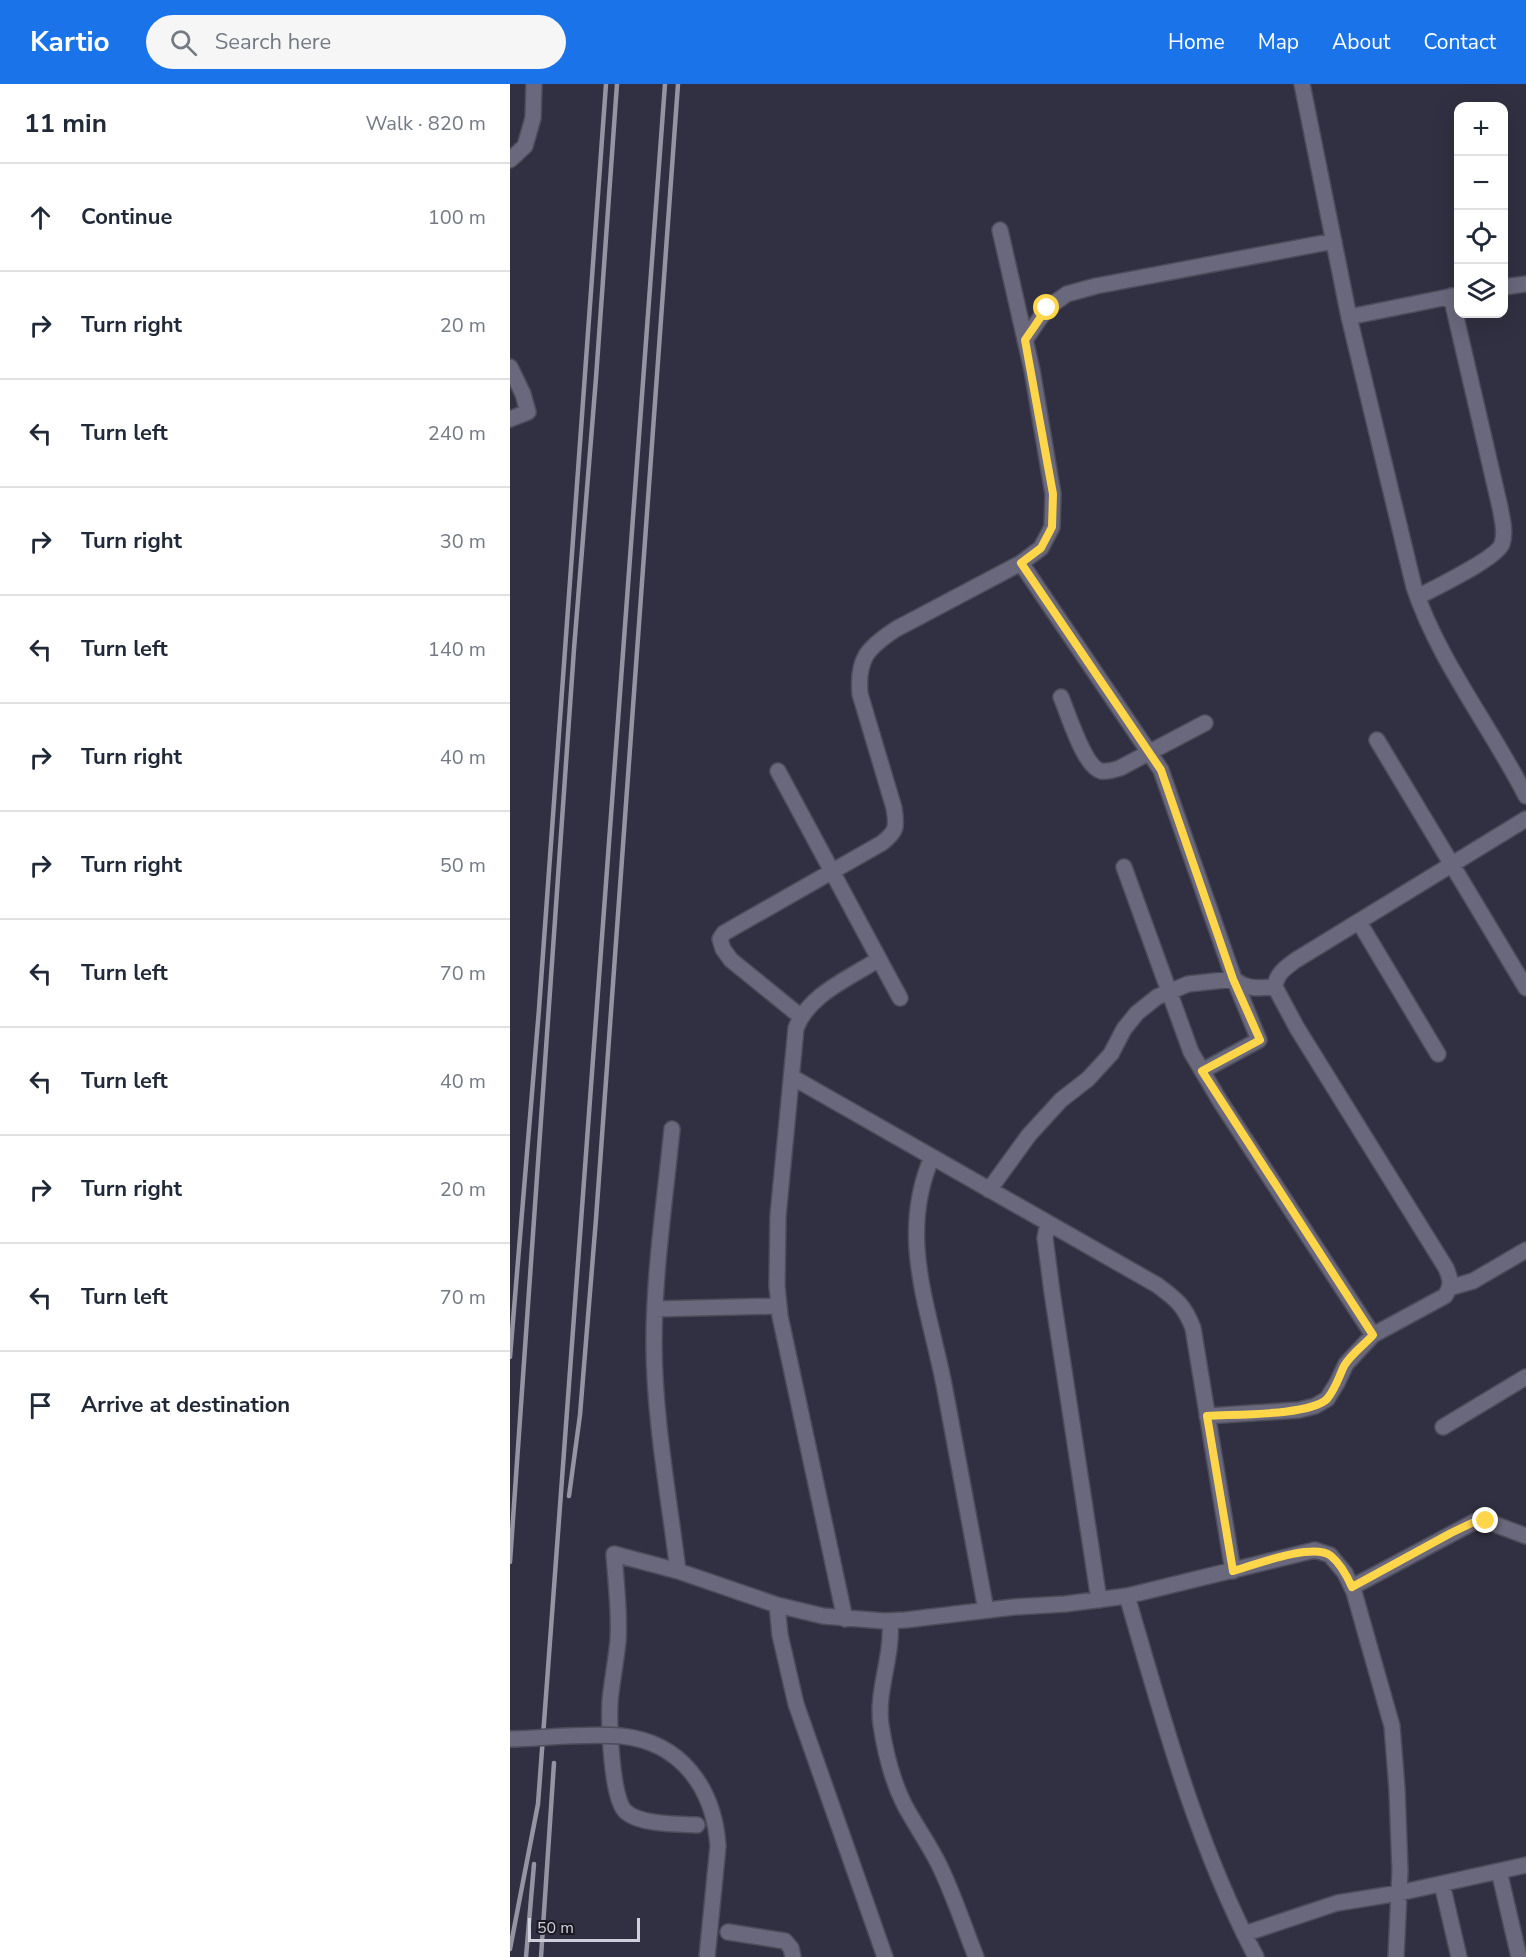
<!DOCTYPE html>
<html lang="en">
<head>
<meta charset="utf-8">
<style>
	:root { --surface:#fff; --page:#f6f6f7; --text:#1f2937; --muted:#747a83; --line:#e0e1e3; --accent:#1a73e8 }
	body { margin:0; font-family:"Nunito Sans",sans-serif; background:var(--page); color:var(--text) }
	.controls { position:absolute; right:18px; top:18px; display:grid; overflow:hidden; border-radius:12px; box-shadow:0 6px 24px #0002 }
	.controls button { width:54px; height:54px; display:grid; place-items:center; padding:0; border:0; border-bottom:2px solid var(--line); background:var(--surface); color:var(--text); font:30px sans-serif }
	.scale { position:absolute; left:18px; bottom:15px; width:112px; box-sizing:border-box; padding-left:6px; border:3px solid #d0d0dc; border-top:0; font-size:16px; line-height:21px; white-space:nowrap; color:#d0d0dc; -webkit-text-stroke:4px #1a1921; paint-order:stroke }
	.stop { position:absolute; width:18px; height:18px; margin:-14px; border:4px solid #ffd54a; border-radius:50%; background:#fff }
	.stop.end { background:#ffd54a; border-color:#fff; box-shadow:0 2px 6px #0008 }
	.list { margin:0; padding:0; list-style:none }
	h2 { display:flex; justify-content:space-between; align-items:center; height:78px; margin:0; padding:0 24px; font-size:26px }
	h2 small { font-size:20px; font-weight:400; color:var(--muted) }
	.list li { display:grid; grid-template-columns:39px 1fr auto; gap:18px; align-items:center; box-sizing:border-box; height:108px; padding:0 24px; border-top:2px solid var(--line) }
	.list b { display:block; font-size:22px; white-space:nowrap }
	.list em { font-size:20px; font-style:normal; color:var(--muted) }
	.icon { flex:none; width:33px; height:33px; fill:none; stroke:currentColor; stroke-width:2; stroke-linecap:round; stroke-linejoin:round }
	.map { position:relative; flex:none; width:1016px; height:1873px; overflow:hidden }
	header { display:flex; align-items:center; gap:36px; box-sizing:border-box; height:84px; padding:0 30px; background:var(--accent); color:#fff }
	header strong { font-size:28px }
	nav { display:flex; gap:33px; margin-inline-start:auto; font-size:21px }
	.search { width:420px; height:54px; background:var(--page); display:flex; align-items:center; gap:15px; box-sizing:border-box; padding:0 21px; border-radius:33px; color:var(--muted); font-size:22px }
	main { display:flex }
	aside { flex:1; background:var(--surface) }
	.map>svg:first-child { display:block }
</style>
</head>
<body>
<header>
<strong>Kartio</strong>
<div class="search"><svg class="icon" aria-label="search" viewBox="0 0 24 24"><circle cx="10" cy="10" r="6"/><path d="M15 15l6 6"/></svg>Search here</div>
<nav><a>Home</a><a>Map</a><a>About</a><a>Contact</a></nav>
</header>
<main>
<aside>
<h2>11 min<small>Walk · 820 m</small></h2>
<ul class="list">
<li><svg class="icon" aria-label="ahead" viewBox="0 0 24 24"><path d="M12 20V5M6 11l6-6 6 6"/></svg><div><b>Continue</b></div><em>100 m</em></li>
<li><svg class="icon" aria-label="right" viewBox="0 0 24 24"><path d="M7 20v-9h11M14 6l5 5-5 5"/></svg><div><b>Turn right</b></div><em>20 m</em></li>
<li><svg class="icon" aria-label="left" viewBox="0 0 24 24"><path d="M17 20v-9H6M10 6l-5 5 5 5"/></svg><div><b>Turn left</b></div><em>240 m</em></li>
<li><svg class="icon" aria-label="right" viewBox="0 0 24 24"><path d="M7 20v-9h11M14 6l5 5-5 5"/></svg><div><b>Turn right</b></div><em>30 m</em></li>
<li><svg class="icon" aria-label="left" viewBox="0 0 24 24"><path d="M17 20v-9H6M10 6l-5 5 5 5"/></svg><div><b>Turn left</b></div><em>140 m</em></li>
<li><svg class="icon" aria-label="right" viewBox="0 0 24 24"><path d="M7 20v-9h11M14 6l5 5-5 5"/></svg><div><b>Turn right</b></div><em>40 m</em></li>
<li><svg class="icon" aria-label="right" viewBox="0 0 24 24"><path d="M7 20v-9h11M14 6l5 5-5 5"/></svg><div><b>Turn right</b></div><em>50 m</em></li>
<li><svg class="icon" aria-label="left" viewBox="0 0 24 24"><path d="M17 20v-9H6M10 6l-5 5 5 5"/></svg><div><b>Turn left</b></div><em>70 m</em></li>
<li><svg class="icon" aria-label="left" viewBox="0 0 24 24"><path d="M17 20v-9H6M10 6l-5 5 5 5"/></svg><div><b>Turn left</b></div><em>40 m</em></li>
<li><svg class="icon" aria-label="right" viewBox="0 0 24 24"><path d="M7 20v-9h11M14 6l5 5-5 5"/></svg><div><b>Turn right</b></div><em>20 m</em></li>
<li><svg class="icon" aria-label="left" viewBox="0 0 24 24"><path d="M17 20v-9H6M10 6l-5 5 5 5"/></svg><div><b>Turn left</b></div><em>70 m</em></li>
<li><svg class="icon" aria-label="arrive" viewBox="0 0 24 24"><path d="M6 21V4h12l-3 4 3 4H6"/></svg><div><b>Arrive at destination</b></div></li>
</ul>
</aside>
<div class="map">
<svg width="1016" height="1873" viewBox="0 0 1016 1873">
	<rect width="100%" height="100%" fill="#313042"/>
	<g fill="none" stroke-linecap="round" stroke-linejoin="round">
		<!-- minor casing -->
		<g stroke="#4c4c5a" stroke-width="18">
			<path id="minor" d="M792,0l47,233 65,270c24,73 77,140 112,209
				M0,76l15,-14 8,-28 1,-34
				M994,203l22,-3
				M839,233l109,-22
				M515,256l22,-32 20,-14 29,-8 238,-45
				M0,283l13,27 5,18 -18,7
				M511,479l140,207 73,209 25,61 -57,31
				M908,513c16,-9 78,-38 84,-53 4,-12 0,-25 -2,-37l-49,-211
				M551,613c7,16 23,70 40,74 6,1 13,-1 19,-3l85,-45
				M867,656l149,248
				M268,687l122,227
				M614,783l67,185 29,49 153,234
				M849,838l79,132
				M724,895c12,11 25,9 41,8
				M290,932l-69,-56 -8,-11 -3,-10 4,-6 158,-90c15,-12 15,-16 12,-35l-34,-114c-3,-35 7,-46 36,-65l125,-66 20,-15 11,-21 1,-33 -21,-124 -32,-140
				M282,993l365,208c19,14 27,20 36,43l40,243
				M162,1045c-7,71 -18,143 -18,214 0,74 15,155 24,228
				M422,1073c-35,81 -2,152 13,233 14,73 27,147 41,220
				M479,1106l40,-55 32,-35 27,-21 23,-25 13,-25 13,-16 20,-16 31,-13 46,-5
				M538,1139l-3,15 7,54 47,308
				M939,1204l24,-7 53,-31
				M145,1225l123,-3
				M697,1332l92,-6 16,-4 12,-7 10,-16 9,-19 27,-29 72,-39c7,-11 6,-16 1,-28l-149,-240 -22,-41c1,-13 11,-20 21,-27l230,-141
				M933,1343l83,-50
				M842,1503l122,-65 12,-1 40,15
				M617,1512c36,123 69,247 129,361
				M267,1521l3,30 16,69 89,253
				M335,1535l-65,-303 -3,-30 1,-70 18,-188c13,-34 54,-50 83,-69
				M380,1537c3,36 -14,70 -9,104 4,26 11,55 23,79 12,23 28,44 38,67 13,28 23,58 34,86
				M187,1741c-18,-1 -56,0 -71,-13 -15,-12 -17,-91 -16,-111 2,-20 6,-40 8,-60 2,-28 -2,-58 -4,-87l64,17 99,34 46,11 61,5 21,-1 109,-13 51,-3 62,-8 188,-46 15,5 15,18 9,19 38,134 5,63 3,82 -4,86
				M989,1787l20,86
				M932,1800l17,73
				M218,1848l57,9 6,7 2,9
				M734,1850l93,-31 62,-10 127,-28"/>
		</g>
		<!-- minor -->
		<use href="#minor" stroke="#69687c" stroke-width="15"/>
		<!-- rail -->
		<path stroke="#9594a2" stroke-width="4.5" d="M0,1273l29,-348 67,-925
			M59,1412l11,-81 16,-196 82,-1135
			M0,1478l64,-913 22,-271 21,-294
			M0,1865l28,-145 127,-1720
			M16,1873l8,-93
			M31,1873l13,-194"/>
		<!-- minor-bridge casing -->
		<g stroke="#4c4c5a" stroke-width="18" stroke-linecap="butt">
			<path id="minor-bridge" d="M0,1655c36,-1 74,-6 111,-3 60,6 93,52 97,110l-11,111"/>
		</g>
		<!-- minor-bridge -->
		<use href="#minor-bridge" stroke="#69687c" stroke-width="15"/>
	</g>
	<g fill="none" stroke-linecap="round" stroke-linejoin="round">
		<!-- route -->
		<path stroke="#ffd54a" stroke-width="8" d="M537,224l-22,32 28,154 -1,33 -11,21 -20,15 140,207 72,209 27,61 -58,31 171,264c-9,10 -22,19 -29,31 -5,11 -9,24 -17,33 -18,17 -94,15 -120,17l26,155c21,-6 81,-29 98,-15 10,8 16,20 21,31l99,-54 23,-11 12,-1"/>
	</g>
</svg>
<div class="controls">
<button>+</button>
<button>−</button>
<button><svg class="icon" aria-label="locate" viewBox="0 0 24 24"><circle cx="12" cy="12" r="6"/><path d="M12 2v4M12 18v4M2 12h4M18 12h4"/></svg></button>
<button><svg class="icon" aria-label="layers" viewBox="0 0 24 24"><path d="M12 4l9 5-9 5-9-5zM3 14l9 5 9-5"/></svg></button>
</div>
<div class="scale">50 m</div>
<div class="stop" style="left:537px;top:224px"></div>
<div class="stop end" style="left:976px;top:1437px"></div>
</div>
</main>
</body>
</html>
